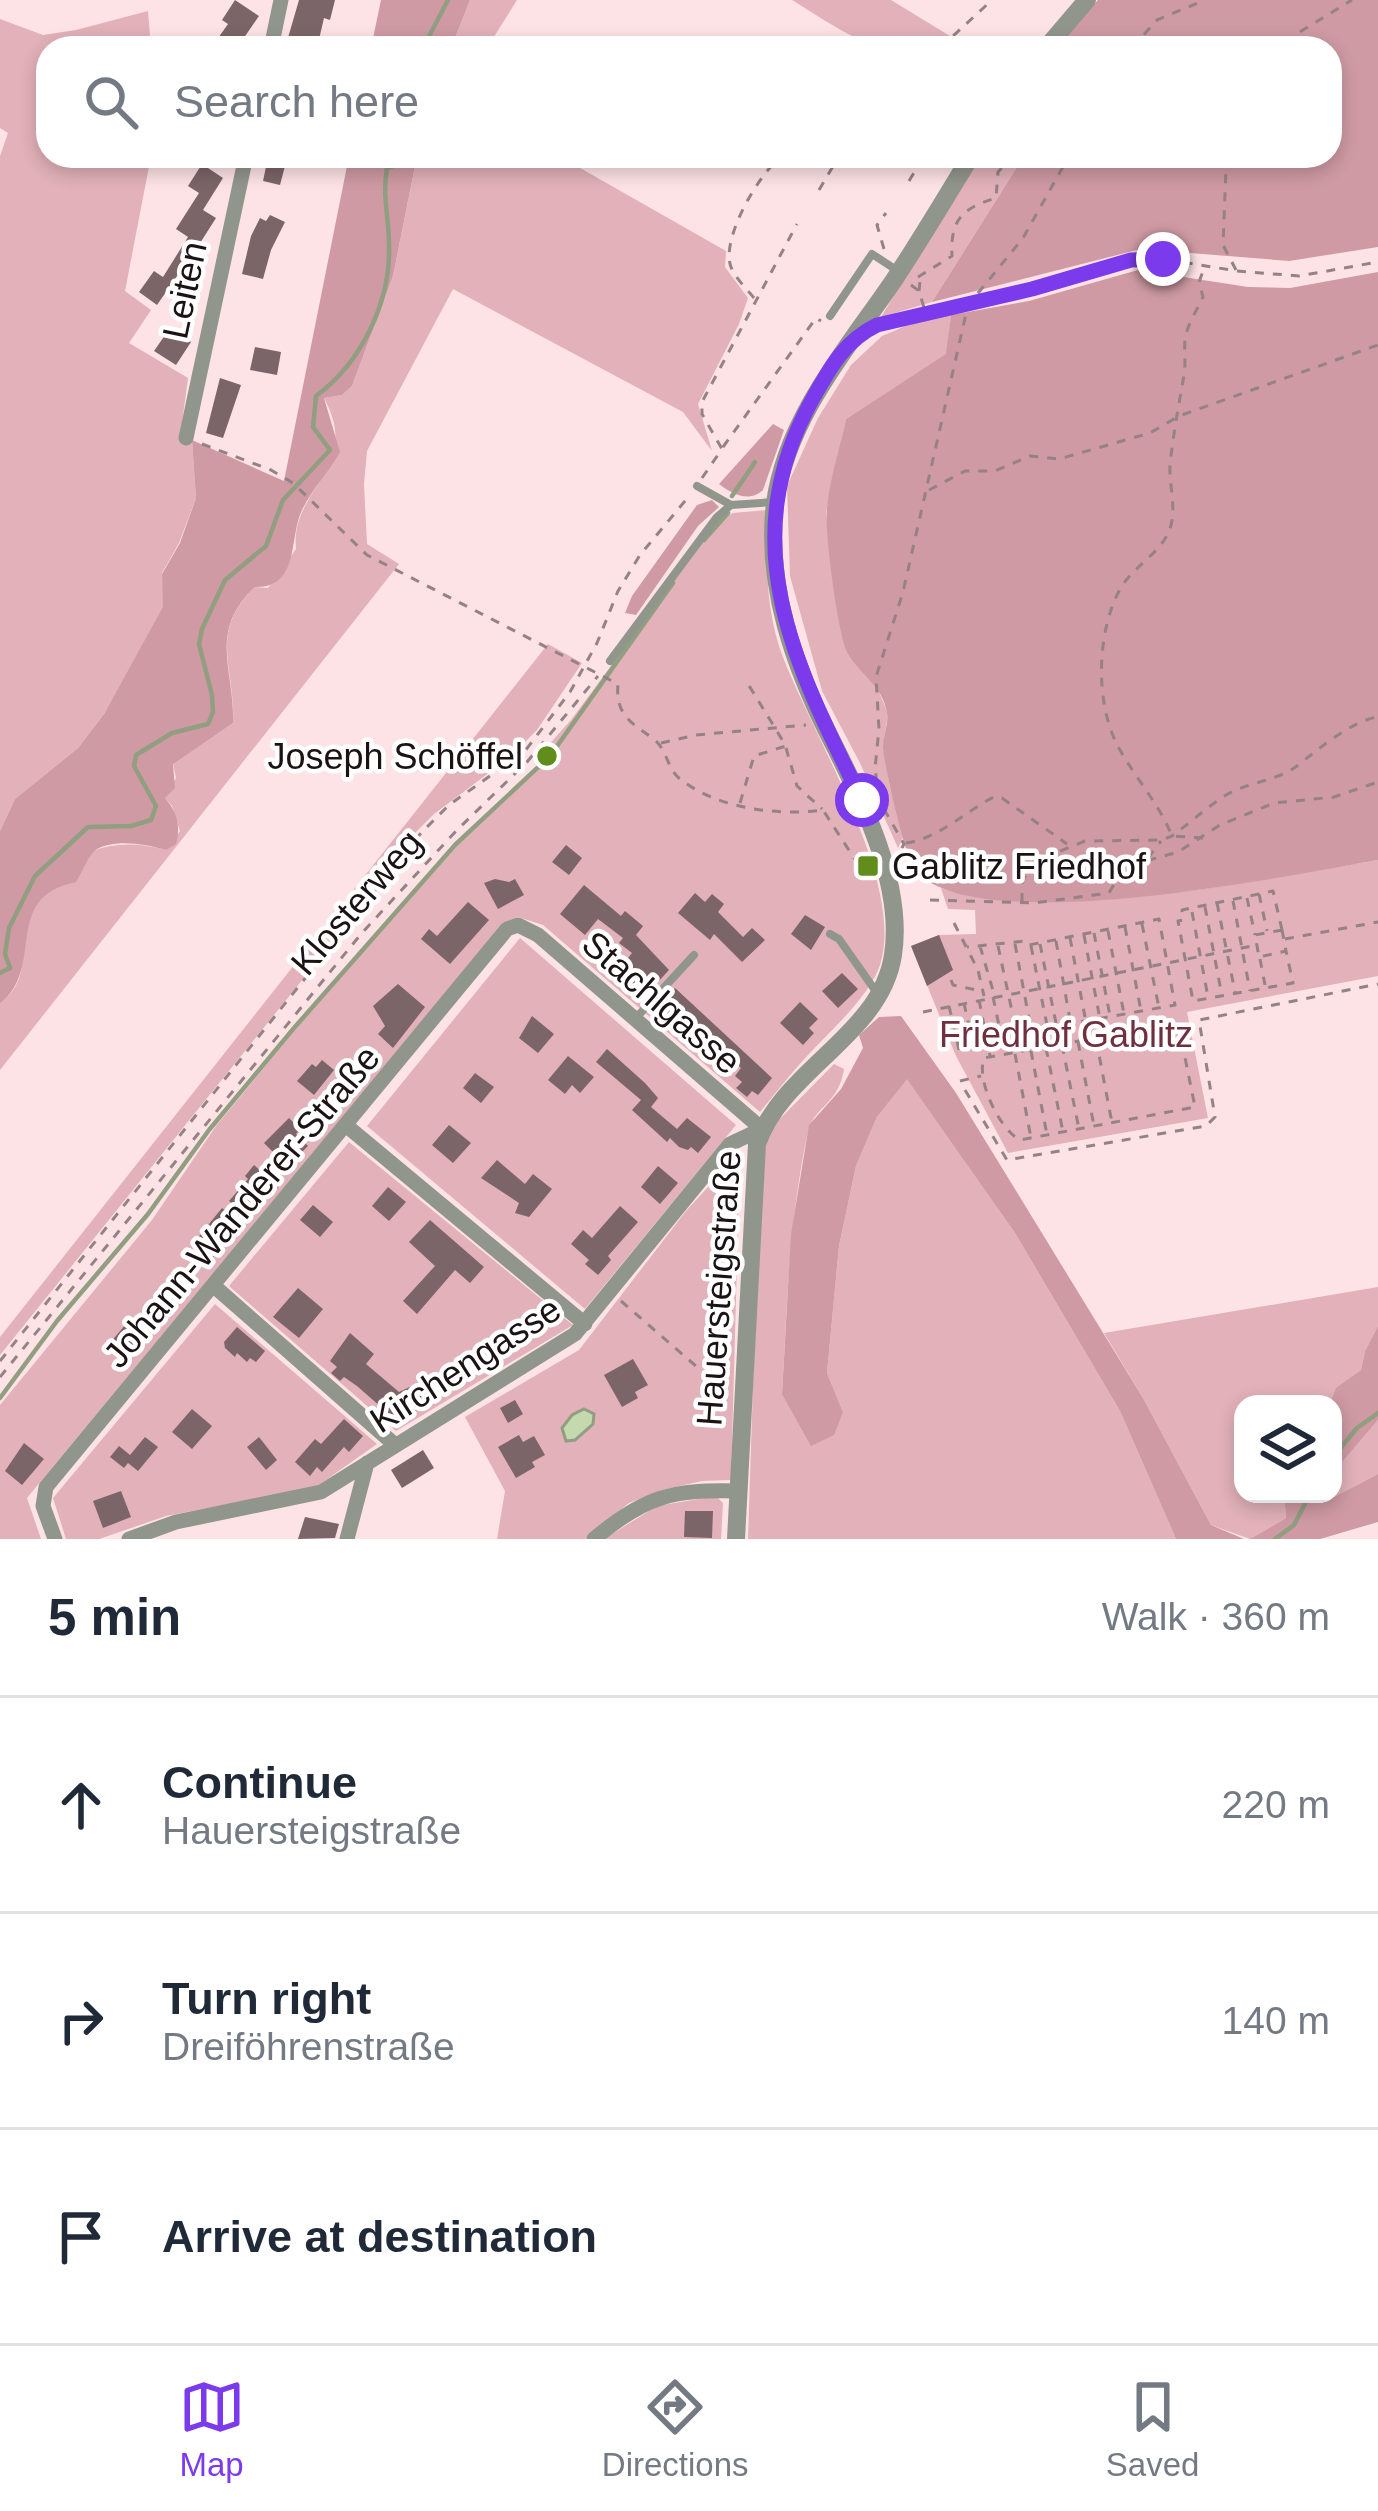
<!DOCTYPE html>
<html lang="en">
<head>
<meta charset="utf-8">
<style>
	:root { --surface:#fff; --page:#f2f2f3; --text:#1f2937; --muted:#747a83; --line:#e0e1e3; --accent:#7c3aed }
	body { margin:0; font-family:Helvetica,sans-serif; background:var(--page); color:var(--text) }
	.controls { position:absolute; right:36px; bottom:36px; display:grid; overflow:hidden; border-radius:24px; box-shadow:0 6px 18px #0003 }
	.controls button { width:108px; height:108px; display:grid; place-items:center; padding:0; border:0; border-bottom:3px solid var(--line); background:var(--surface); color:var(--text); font:60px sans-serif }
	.stop { position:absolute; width:36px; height:36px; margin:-27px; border:9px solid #7c3aed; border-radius:50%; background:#fff }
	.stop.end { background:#7c3aed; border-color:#fff; box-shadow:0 3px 12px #0008 }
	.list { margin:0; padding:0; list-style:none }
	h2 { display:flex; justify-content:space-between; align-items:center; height:156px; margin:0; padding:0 48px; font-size:51px }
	h2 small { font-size:39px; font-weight:400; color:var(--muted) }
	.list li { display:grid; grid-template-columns:78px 1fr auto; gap:36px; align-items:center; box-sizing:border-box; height:216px; padding:0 48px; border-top:3px solid var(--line) }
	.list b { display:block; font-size:45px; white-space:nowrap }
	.list p { margin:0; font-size:39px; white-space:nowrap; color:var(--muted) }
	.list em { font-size:39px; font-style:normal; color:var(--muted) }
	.icon { flex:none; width:66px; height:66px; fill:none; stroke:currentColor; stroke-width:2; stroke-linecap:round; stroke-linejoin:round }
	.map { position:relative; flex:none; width:1378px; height:1539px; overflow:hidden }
	.search { position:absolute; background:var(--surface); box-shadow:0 6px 18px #0003; left:36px; right:36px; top:36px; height:132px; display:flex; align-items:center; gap:30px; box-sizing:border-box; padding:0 42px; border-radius:36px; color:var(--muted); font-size:45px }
	.sheet { height:804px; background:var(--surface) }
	nav { display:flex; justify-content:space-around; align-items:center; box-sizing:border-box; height:168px; border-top:3px solid var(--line); background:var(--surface); font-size:33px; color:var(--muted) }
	nav a { display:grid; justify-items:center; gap:6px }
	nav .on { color:var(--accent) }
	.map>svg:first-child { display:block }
</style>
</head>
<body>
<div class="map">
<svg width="1378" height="1539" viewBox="0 0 1378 1539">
	<rect width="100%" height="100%" fill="#fee3e6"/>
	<!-- green -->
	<path fill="#e2b1b9" d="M470,0h47l-30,48h-36z
		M792,0h99l59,36c-60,35 -108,-6 -158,-36z
		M148,11l3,37h-103v108h103l-26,135 26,19 -22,33 59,35 -8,60 12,2 4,58 -17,45 -17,30 2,34 -60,107 -26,34 -63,51 -15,32v-675l8,-23 -8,-5v-109l43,16 33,-5z
		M417,156h142l167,95 -1,16 23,31 -9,26 -41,80 14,47 -29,-39 -230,-123 -86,162 -3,33 3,60 32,20 -399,506v-66c38,-31 12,-61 33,-95 16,-26 49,-29 59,-58 25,-9 49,-8 74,-1l14,-19 -8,-25 -7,-8 11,-20 -3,-15 60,-40c3,-54 -26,-90 22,-136l13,1 28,-39c-6,-62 67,-79 28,-151l18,-3 10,-9 41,-110z
		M978,156h46l-92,146 -51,15z
		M951,315l-4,39 -101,65 -20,93 9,80 12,59 28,32 13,30 -5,35 7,39 15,46 -7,15 -38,-85 -38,-72 -32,-115 -3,-90 31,-68 33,-53 31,-29 40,-17z
		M768,510c-2,46 -3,91 11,136 26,79 142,256 94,334 -17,29 -43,51 -66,76 -16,17 -31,37 -47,56l-217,-187 -25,-8 -15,6 -476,575 14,41h-41v-134l152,-185 64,-94 112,-136 129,-144 83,-78 -4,-9 35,-39 147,-199 15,-8z
		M548,644l34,19 -45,67 -27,27 -76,57 -30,30 -47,68 -357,443v-18z
		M1378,860v116l-191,36 21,106 -200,35 -52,-97 -45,-110 28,-11 37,-1 -1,-24 -27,-1 -7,-21c30,9 59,10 91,11 117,5 231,-20 346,-39z
		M520,938l216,187 -151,184 -218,-183z
		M834,1064l10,5c-5,35 -30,37 -36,63 -19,86 -21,175 -26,262l61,18 -16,-39 12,-127 17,-80 21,-49 30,-39 108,155 105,178 56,128h-428l12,-368 10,-42z
		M349,1142l224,183 -177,106 -167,-145z
		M740,1152l-9,328 -29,1 -40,9 -33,13 -44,36h-88l8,-48 -40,-74 114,-67 107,-139z
		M1378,1287v39l-13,25 -4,19 -24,18 -7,16h-87v90h41l2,24 -36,21 -39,-14 -68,-127 -39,-65z
		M215,1304l162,140 -61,43 -150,29 -67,23h-33l-13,-41z
		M1378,1420v54l-44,23 -12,-3h11v-21z
		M716,1496l7,7 -2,36h-117l53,-33z"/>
	<!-- forest -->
	<path fill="#cf9aa3" d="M381,0h89l-19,48h-80z
		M1098,0h280v247l-89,14 -148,-12 -209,53 92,-146h306v-108h-274z
		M349,156h68l-24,120 -41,110 -10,9 -18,3 16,54c-11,20 -27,36 -37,56 -15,28 -2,80 -48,79 -48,45 -20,83 -22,136l-60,41 2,24 -10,10c12,14 16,28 11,46l-10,6c-21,-6 -49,-11 -69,-1 -8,5 -15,24 -21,33 -76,16 -29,84 -76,122v-173l15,-32 63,-51 26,-34 59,-107 -1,-33 18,-31 16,-45 -4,-58 92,41z
		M1138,270l110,17 42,1 88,-16v588c-88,15 -403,81 -463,10 -9,-10 -31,-105 -32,-122 0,-12 6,-25 4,-36 -5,-27 -28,-38 -40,-60 -9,-19 -23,-122 -20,-144 3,-30 13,-60 19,-89l100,-65 5,-39 78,-14z
		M773,424l11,6 -21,60c-14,13 -31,4 -44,-6z
		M712,500l7,7 -21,19 -62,89 -11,-2 7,-17 65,-91z
		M901,1016l55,77 187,305 68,127 33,14h-68l-56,-128 -105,-178 -108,-154 -30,38 -21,49 -17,80 -12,127 16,39 -9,23 -23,11 -29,-52 9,-160 18,-109 32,-36 22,-41 -4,-13 20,-18z
		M1378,1326v94l-45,53 -3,-69 6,-16 25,-18 4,-19z
		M1378,1474v48l-58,17h-70l36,-21 -2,-24 50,3z"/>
	<!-- water -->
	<path fill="#c4daae" stroke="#919e80" stroke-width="3" d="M584,1409l10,5 -1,10 -18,16 -9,1 -4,-13 10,-13z"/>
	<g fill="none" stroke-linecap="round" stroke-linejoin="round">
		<!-- stream -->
		<path stroke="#919e80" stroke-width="4.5" d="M423,48l25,-48
			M732,496l23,-34
			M704,540l24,-27
			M0,973l10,-5 -5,-14 4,-26 26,-52 53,-49 43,-1 20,-6 5,-14 -22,-40 2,-11 36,-22 36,-9 5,-12 -1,-17 -13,-51 3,-15 23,-49 41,-34 17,-46 47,-50 -17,-23 3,-31c45,-33 75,-94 73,-151 0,-27 -7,-49 -2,-77l39,-12
			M0,1398l57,-77 91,-107 61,-84 85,-102 161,-183 95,-89 123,-173
			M1333,1457l24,-29 21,-15
			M1275,1539l19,-14 16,-31"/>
	</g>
	<!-- building -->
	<path fill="#7c6568" d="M235,0l24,16 -22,32h-26l17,-24 -6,-4z
		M299,0h36l-5,20 -6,-2 -7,30h-32z
		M267,162l18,4 -5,19 -17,-4z
		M202,164l21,14 -20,32 13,8 -21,33 12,8 -16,26 -14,-9 -20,29 -18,-13 15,-21 9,6 25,-40 -12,-8 23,-36 -11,-7z
		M270,215l15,7 -14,28 -8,29 -21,-5 9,-38 9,-18 6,3z
		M170,328l21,14 -15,23 -22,-14z
		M255,347l26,5 -4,23 -27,-5z
		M220,378l21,7 -18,53 -17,-5z
		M566,845l16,13 -13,17 -17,-13z
		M495,879l14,3 6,-3 9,16 -26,14 -14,-26z
		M584,885l37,31 4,-5 18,15 -7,9 33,35 -25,27 -17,-19 -6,7 -9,-7 20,-25 -13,-10 4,-5 -25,-19 -13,16 -25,-21z
		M695,893l10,9 7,-8 12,10 -6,8 25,25 9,-9 13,12 -23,22 -28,-28 -4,6 -32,-27z
		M468,902l21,18 -39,44 -29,-25 8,-10 8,7z
		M805,915l20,12 -14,23 -20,-16z
		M939,935l14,35 -26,16 -16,-40z
		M842,973l16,16 -20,19 -16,-17z
		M398,984l27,23 -32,41 -15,-14 7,-8 -12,-20z
		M675,988l97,90 -14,17 -6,-4 -5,6 -11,-9 6,-6 -7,-6 6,-8 -17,-15 -8,10 -59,-56z
		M800,1002l18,17 -9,9 5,5 -11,12 -23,-22z
		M532,1016l22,18 -16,19 -19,-15z
		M607,1049l38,34 13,15 -7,9 26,22 10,-11 24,19 -13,16 -7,-6 -3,3 -9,-3 -9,-9 -3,4 -35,-32 9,-10 -45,-38z
		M568,1056l26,21 -14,16 -8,-8 -7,9 -17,-14z
		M322,1060l12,10 -20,25 -17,-14 15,-17 4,3z
		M475,1073l19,14 -13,16 -18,-15z
		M289,1118l11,11 -4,5 12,12 -30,30 5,5 -11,14 -4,-3 -21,24 -18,-15 19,-22 -3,-3 9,-11 11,10 14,-17 -15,-15z
		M449,1125l22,18 -18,20 -21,-18z
		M497,1160l28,24 8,-10 19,15 -23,28 -14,-4 4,-10 -38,-25z
		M658,1166l20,17 -18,21 -19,-17z
		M388,1187l18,15 -17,19 -17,-15z
		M313,1205l20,17 -13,15 -20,-17z
		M620,1206l18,16 -30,34 3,4 -13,15 -13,-11 4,-4 -18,-16 12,-14 9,8z
		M222,1208l9,7 -12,16 10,8 -16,19 -21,-13z
		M430,1220l54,47 -14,16 -15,-13 -38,44 -14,-13 32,-35 -26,-24z
		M298,1288l25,21 -24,29 -26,-21z
		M126,1324l20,16 -18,20 -19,-16z
		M237,1327l28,24 -9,11 -6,-4 -3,4 -10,-9 -2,4 -10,-9 -1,-6z
		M350,1333l24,21 -8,10 33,28 32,-15 10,20 -36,20 -1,4h-14v-6l-33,-29 -13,-9 -4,4 -9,-8 6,-6 -7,-6z
		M633,1359l15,26 -13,7 3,6 -16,9 -18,-32z
		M515,1400l8,14 -15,9 -8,-15z
		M192,1409l20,17 -20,23 -20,-17z
		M344,1419l19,17 -14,16 -5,-5 -22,25 -5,-5 -7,9 -15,-14 20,-23 6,5z
		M519,1435l4,7 11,-6 11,19 -13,7 3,5 -19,11 -18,-31z
		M145,1437l13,10 -20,24 -10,-8 -4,5 -14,-11 9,-11 11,9z
		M259,1437l18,23 -11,10 -19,-23z
		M24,1443l20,16 -22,26 -17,-14z
		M423,1450l11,18 -32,20 -11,-18z
		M121,1491l10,26 -28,11 -10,-27z
		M685,1511h28l-1,27 -28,-1z
		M305,1517l34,7 -4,14 -37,1z"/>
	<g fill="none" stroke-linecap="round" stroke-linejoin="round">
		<!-- path -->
		<path stroke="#958285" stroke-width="3" stroke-dasharray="9 9" stroke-linecap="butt" d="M940,48l52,-48
			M1132,48l25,-28 48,-20
			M1302,48l-4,-15 54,-33
			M909,181l15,-25
			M819,190l20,-34
			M884,249l-7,-24 9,-12
			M1236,270l-13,-25 3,-76 12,-13
			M918,277l34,-21c-2,-36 10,-48 44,-58l2,-26 15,-16
			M911,285l8,6 6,20
			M919,291l1,-10
			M754,298c-7,-9 -19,-20 -23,-31 -11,-28 29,-95 51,-111
			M886,323l146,-34 99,-29 32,-1 74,12 62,5 79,-14
			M202,444l69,26 22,13 74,72 251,129c-3,33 15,39 38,57 11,10 12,29 24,38 38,30 98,37 143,31l31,48 11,2
			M723,447l93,-129 5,3
			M702,478l20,-29 -20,-35v-12l95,-178
			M929,490l36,-19h30l35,-15 29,3 91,-26 29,-17 199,-71
			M661,743l35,-8 110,-10
			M786,748l11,38 25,23
			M879,800l-4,-32 4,-39 -3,-52 27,-85 62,-274 5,-15 53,-65 46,-82
			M740,803l14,-47 32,-10 -38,-62
			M884,809l20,35 -4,8
			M1203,838l-31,-2c-13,-32 -35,-56 -52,-86 -25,-43 -24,-115 -1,-159 14,-27 49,-40 53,-71 3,-18 -3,-37 -2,-55 3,-30 9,-61 14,-90 2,-12 0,-24 1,-36 2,-14 12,-29 18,-42l-4,-15 6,-16
			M906,843c34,-5 58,-31 88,-46l8,1 65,46
			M1148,858l13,-17
			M1259,894l8,37
			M1247,898l8,37
			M930,900l104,3 75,-10 15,-26 54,-15 42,-27 54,-22 60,-6 44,-15
			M1233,901l17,90
			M1022,902v-19l11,-21 52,-21 77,-1 10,-4c18,-13 35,-29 54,-41 22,-13 51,-14 71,-29 20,-16 56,-46 81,-49
			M1217,903l18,89
			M1205,907l17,89
			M1192,912l16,85
			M954,923l24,47 6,26
			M1142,924l17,84
			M1125,927l16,84
			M1282,930l-9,-39 -91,19 1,10 -5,1 15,80 100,-18 -7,-32
			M1282,930l4,21 -27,6 -4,-22z
			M1108,931l16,83
			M1094,933l16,83
			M1084,935l15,79
			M1070,938l15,79
			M1285,939l93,-17
			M1056,941l14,79
			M1015,944l16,85
			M1040,944l16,79
			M980,946l14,48
			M998,946l18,84
			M1031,946l16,79
			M1260,959l5,26
			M951,980l2,5 28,6
			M993,997l8,38
			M979,1000l11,56
			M964,1003l8,38
			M949,1006l11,48
			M923,1012l334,-67
			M1178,1023l17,84 -175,33c-21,-11 -44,-60 -36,-82z
			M1096,1039l16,84
			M1078,1042l16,84
			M957,1044l218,-39 -16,-86 -130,26 -3,-4 -59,6
			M1062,1045l17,84
			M1046,1048l17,84
			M1031,1051l16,84
			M1015,1054l16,84
			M960,1081l21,-5
			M965,1090l42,70 199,-34 9,-9 -16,-97 179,-36
			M621,1301l106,92
			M0,1361l421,-528 28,-28 76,-54 45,-59 27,-49 21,-52 22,-36 50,-60
			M0,1377l361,-443 96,-104 70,-68 71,-86"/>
		<!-- service -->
		<path stroke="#91968d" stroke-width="8" d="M830,316l42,-62 26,17
			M697,486l34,19
			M610,661l107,-144 14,-12 43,-3
			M830,934l9,5 38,54
			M636,1018l58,-63"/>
		<!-- minor -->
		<path stroke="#91968d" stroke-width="15" d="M271,48l10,-48
			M186,438l60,-282
			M348,1127l237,197
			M214,1286l180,158
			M55,1539l-12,-33 3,-19 461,-558 11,-4 20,10 224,194 -32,15 -155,190 -254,158 -145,30 -47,17
			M347,1539l20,-76
			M594,1539c51,-43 79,-50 145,-48"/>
		<!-- tertiary -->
		<path stroke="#91968d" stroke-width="18" d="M1046,48l41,-48
			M736,1539l21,-395c26,-75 124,-109 136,-189 11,-71 -31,-155 -62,-216 -36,-71 -66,-154 -56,-236 12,-86 72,-154 119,-223 27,-41 52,-83 77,-124"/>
	</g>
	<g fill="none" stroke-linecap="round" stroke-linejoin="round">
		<!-- route -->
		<path stroke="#7c3aed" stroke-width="15" d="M862,800c-66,-133 -130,-255 -50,-400 18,-32 32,-59 65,-75l155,-36 99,-29 32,-1"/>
	</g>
	<!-- markers -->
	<g fill="#618d1d" stroke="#fff" stroke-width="4.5">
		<circle cx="547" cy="756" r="12"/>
		<rect x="856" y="854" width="24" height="24" rx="6"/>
	</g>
	<g text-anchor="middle" stroke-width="9" stroke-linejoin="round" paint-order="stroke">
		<!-- street labels -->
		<g font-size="36" fill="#1b1214" stroke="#fff">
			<text transform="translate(184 290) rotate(-78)" y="13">Leiten</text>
			<text transform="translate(356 902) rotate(-49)" y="13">Klosterweg</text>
			<text transform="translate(662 1002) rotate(41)" y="13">Stachlgasse</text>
			<text transform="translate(241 1206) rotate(-50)" y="13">Johann-Wanderer-Straße</text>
			<text transform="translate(718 1288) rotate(-86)" y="13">Hauersteigstraße</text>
			<text transform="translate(465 1364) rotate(-33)" y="13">Kirchengasse</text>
		</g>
		<!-- poi labels -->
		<g font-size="36" fill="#1b1214" stroke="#fff" text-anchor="end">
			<text x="523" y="769">Joseph Schöffel</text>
			<text x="892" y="879" text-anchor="start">Gablitz Friedhof</text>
		</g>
		<!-- park labels -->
		<g font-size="36" fill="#702f3e" stroke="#fff">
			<text x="1066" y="1047">Friedhof Gablitz</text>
		</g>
	</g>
</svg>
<div class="controls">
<button><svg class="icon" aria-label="layers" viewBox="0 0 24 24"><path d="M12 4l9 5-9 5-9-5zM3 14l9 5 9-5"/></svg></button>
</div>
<div class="stop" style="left:862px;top:800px"></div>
<div class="stop end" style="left:1163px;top:259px"></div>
<div class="search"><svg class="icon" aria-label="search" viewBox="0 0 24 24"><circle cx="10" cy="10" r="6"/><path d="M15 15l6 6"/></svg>Search here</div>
</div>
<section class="sheet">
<h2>5 min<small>Walk · 360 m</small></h2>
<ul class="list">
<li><svg class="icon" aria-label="ahead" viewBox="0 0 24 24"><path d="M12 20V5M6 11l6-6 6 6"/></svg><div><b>Continue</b><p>Hauersteigstraße</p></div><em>220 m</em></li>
<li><svg class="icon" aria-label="right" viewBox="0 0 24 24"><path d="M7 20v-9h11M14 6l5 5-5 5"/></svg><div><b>Turn right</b><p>Dreiföhrenstraße</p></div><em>140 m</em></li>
<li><svg class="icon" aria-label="arrive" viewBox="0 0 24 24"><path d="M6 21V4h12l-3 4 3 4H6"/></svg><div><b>Arrive at destination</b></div></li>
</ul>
</section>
<nav>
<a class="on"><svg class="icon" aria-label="map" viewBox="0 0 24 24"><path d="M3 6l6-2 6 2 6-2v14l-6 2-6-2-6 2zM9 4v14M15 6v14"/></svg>Map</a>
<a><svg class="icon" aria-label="directions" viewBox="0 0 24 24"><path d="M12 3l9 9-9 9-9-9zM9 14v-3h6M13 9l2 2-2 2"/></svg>Directions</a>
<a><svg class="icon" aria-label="saved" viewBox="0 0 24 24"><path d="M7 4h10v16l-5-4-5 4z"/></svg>Saved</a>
</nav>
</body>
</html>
